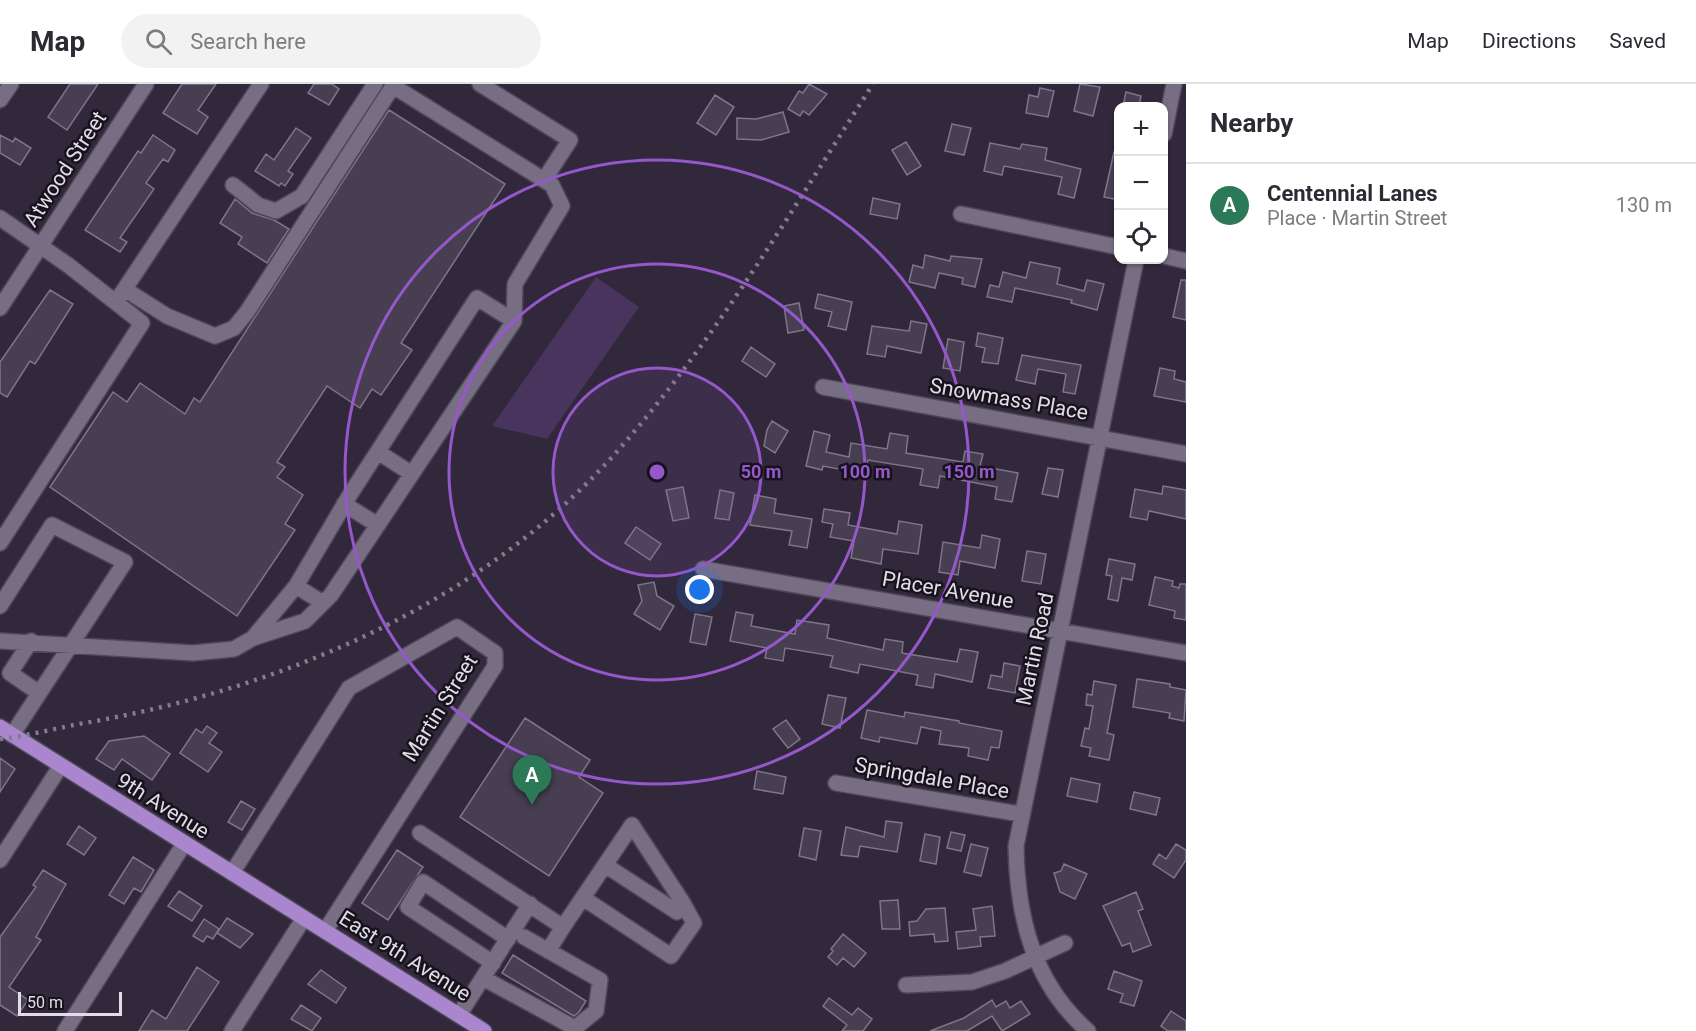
<!DOCTYPE html>
<html lang="en">
<head>
<meta charset="utf-8">
<style>
	:root { --surface:#fff; --page:#f2f2f3; --text:#2b2b33; --muted:#7c7c81; --line:#e1e1e2; --accent:#2b7957 }
	body { margin:0; font-family:Roboto,sans-serif; background:var(--page); color:var(--text) }
	.controls { position:absolute; right:18px; top:18px; display:grid; overflow:hidden; border-radius:12px; box-shadow:0 2px 4px #0004 }
	.controls button { width:54px; height:54px; display:grid; place-items:center; padding:0; border:0; border-bottom:2px solid var(--line); background:var(--surface); color:var(--text); font:30px sans-serif }
	.scale { position:absolute; left:18px; bottom:15px; width:104px; box-sizing:border-box; padding-left:6px; border:3px solid #e2dce9; border-top:0; font-size:16px; line-height:21px; white-space:nowrap; color:#e2dce9; -webkit-text-stroke:4px #17131c; paint-order:stroke }
	.you { position:absolute; left:700px; top:506px; width:21px; height:21px; margin:-15px; border:4px solid #fff; border-radius:50%; background:#1a73e8; box-shadow:0 0 0 9px #1a73e833 }
	.badge { display:grid; place-items:center; width:39px; height:39px; border-radius:50%; background:var(--accent); color:#fff; font-size:20px; font-weight:700 }
	.pin { position:absolute; translate:-50% -50px; filter:drop-shadow(0 2px 3px #0008) }
	.pin::after { content:''; position:absolute; top:32px; width:21px; height:18px; background:inherit; clip-path:polygon(0 0,100% 0,50% 100%) }
	.list { margin:0; padding:0; list-style:none }
	h2 { display:flex; justify-content:space-between; align-items:center; height:78px; margin:0; padding:0 24px; font-size:26px }
	h2 small { font-size:20px; font-weight:400; color:var(--muted) }
	.list li { display:grid; grid-template-columns:39px 1fr auto; gap:18px; align-items:center; box-sizing:border-box; height:84px; padding:0 24px; border-top:2px solid var(--line) }
	.list b { display:block; font-size:22px; white-space:nowrap }
	.list p { margin:0; font-size:20px; white-space:nowrap; color:var(--muted) }
	.list em { font-size:20px; font-style:normal; color:var(--muted) }
	.icon { flex:none; width:33px; height:33px; fill:none; stroke:currentColor; stroke-width:2; stroke-linecap:round; stroke-linejoin:round }
	.map { position:relative; flex:none; width:1186px; height:947px; overflow:hidden }
	header { display:flex; align-items:center; gap:36px; box-sizing:border-box; height:84px; padding:0 30px; background:var(--surface); border-bottom:2px solid var(--line) }
	header strong { font-size:28px }
	nav { display:flex; gap:33px; margin-inline-start:auto; font-size:21px }
	.search { width:420px; height:54px; background:var(--page); display:flex; align-items:center; gap:15px; box-sizing:border-box; padding:0 21px; border-radius:33px; color:var(--muted); font-size:22px }
	main { display:flex }
	aside { flex:1; background:var(--surface) }
	.map>svg:first-child { display:block }
</style>
</head>
<body>
<header>
<strong>Map</strong>
<div class="search"><svg class="icon" aria-label="search" viewBox="0 0 24 24"><circle cx="10" cy="10" r="6"/><path d="M15 15l6 6"/></svg>Search here</div>
<nav><a>Map</a><a>Directions</a><a>Saved</a></nav>
</header>
<main>
<div class="map">
<svg width="1186" height="947" viewBox="0 0 1186 947">
	<rect width="100%" height="100%" fill="#31283b"/>
	<!-- green -->
	<path fill="#48345c" d="M596,193l43,30 -92,132 -55,-13z"/>
	<!-- building -->
	<path fill="#473e52" stroke="#7f758b" stroke-width="1.5" d="M70,0h28l-31,46 -19,-13z
		M182,0h34l-18,26 10,7 -11,17 -34,-21z
		M314,0h18l7,5 -10,16 -21,-12z
		M809,0l18,10 -18,21 -6,-4 -3,5 -12,-7 11,-18 4,2z
		M1080,0l20,3 -7,29 -19,-5z
		M1040,4l14,3 -6,26 -22,-4 3,-18 9,2z
		M1126,8l15,4 -2,10h-16z
		M715,11l19,12 -18,28 -19,-12z
		M389,26l116,74 -104,159 11,7 -31,45 -9,-6 -12,19 -33,-22 -50,76 8,5 -8,10 26,18 -18,29 10,6 -58,86 -187,-129 63,-95 14,10 13,-19 45,31 9,-16 6,4z
		M783,28l6,20 -28,8 -24,-1v-21l19,1z
		M952,40l19,4 -7,27 -19,-4z
		M296,44l15,10 -23,33 5,3 -8,12 -4,-3 -2,3 -24,-15 11,-17 8,6z
		M0,51l13,7 2,-4 16,10 -11,17 -20,-12z
		M153,51l22,15 -7,12 -5,-3 -17,24 8,6 -34,49 7,4 -7,10 -35,-22 53,-79 3,2z
		M906,58l15,24 -14,9 -15,-25z
		M990,59l30,6 2,-5 25,4 -2,12 36,9 -7,29 -16,-4 4,-17 -58,-11 -2,9 -18,-4z
		M1114,68h5v48l-15,-3z
		M873,114l27,6 -3,15 -27,-5z
		M235,115l17,14 22,7 15,9 -22,34 -29,-19 4,-7 -22,-14z
		M925,171l25,6 1,-5 31,3 -7,28 -13,-3 1,-6 -24,-5 -4,15 -26,-6 4,-17 10,3z
		M1030,178l30,6 -3,16 27,7 3,-11 17,4 -7,26 -26,-7 1,-3 -57,-12 -3,14 -25,-5 3,-12 9,2 4,-15 23,6z
		M1181,196h5v40l-13,-3z
		M50,206l23,14 -38,60 -5,-3 -23,36 -7,-4v-31z
		M818,210l34,8 -6,28 -18,-4 4,-14 -17,-4z
		M799,219l5,27 -16,3 -4,-27z
		M911,237l16,3 -6,29 -34,-7 -2,11 -18,-3 5,-28 37,5z
		M978,249l25,5 -5,26 -16,-2 3,-14 -9,-2z
		M948,255l16,3 -4,29 -17,-3z
		M751,263l24,17 -9,13 -24,-16z
		M1022,271l59,10 -6,29 -12,-2 3,-18 -28,-5 -3,15 -19,-4z
		M1160,284l15,3 -1,8 12,3v20l-32,-6z
		M772,337l16,10 -13,22 -11,-7 3,-16z
		M814,347l16,4 -4,17 23,5 2,-14 36,6 3,-16 18,3 -2,17 57,9 2,-11 18,3 -3,12 38,7 -6,29 -17,-3 2,-12 -57,-11 -2,12 -18,-3 3,-16 -55,-9 -3,14 -42,-8 -1,4 -16,-4z
		M1048,384l15,2 -5,27 -16,-3z
		M1163,402l23,4v29l-37,-8 -2,9 -17,-3 5,-28 27,5z
		M683,403l6,31 -16,3 -7,-31z
		M720,406l14,3 -5,27 -14,-2z
		M755,411l21,4 -2,14 38,6 -5,29 -18,-3 3,-14 -42,-6z
		M824,425l26,4 -2,12 49,9 2,-13 23,4 -4,29 -35,-5 -2,15 -30,-6 3,-17 -24,-4 3,-13 -11,-2z
		M636,443l25,17 -11,16 -25,-17z
		M982,451l18,4 -5,29 -35,-7 -2,14 -19,-3 4,-30 37,6z
		M1027,467l19,3 -5,30 -19,-3z
		M1109,475l26,5 -3,16 -10,-2 -4,23 -10,-2 4,-23 -6,-1z
		M1155,493l18,4 -1,5 7,2 1,-4h6v36l-12,-2 1,-7 -26,-6z
		M654,498l3,14 17,10 -14,24 -26,-16 8,-13 -4,-16z
		M736,528l17,3 -2,11 44,8 2,-14 32,5 -2,13 56,12 2,-11 18,3 -1,11 55,9 3,-13 18,3 -6,30 -37,-8 -2,14 -17,-3 2,-10 -58,-11 -2,9 -28,-6 3,-11 -48,-8 -2,13 -18,-3 2,-10 -37,-7z
		M695,530l17,3 -6,28 -16,-3z
		M1004,579l16,3 -5,27 -27,-5 3,-13 11,2z
		M1137,595l33,5v3l16,3 -2,31 -15,-3 1,-5 -37,-6z
		M1094,597l22,4 -9,48 7,2 -5,25 -20,-4 2,-8 -10,-2 4,-18 4,1 4,-23 -7,-1 1,-11 5,1z
		M828,611l18,3 -6,30 -18,-4z
		M867,626l37,7 1,-5 54,9v2l43,8 -3,17 -8,-1 -3,13 -20,-4 1,-8 -30,-4 2,-13 -20,-4 -4,17 -37,-7 -1,5 -18,-4z
		M525,634l65,42 -11,17 24,16 -54,83 -89,-59z
		M786,636l14,19 -12,9 -15,-19z
		M207,642l10,7 -8,10 13,9 -14,20 -28,-19 16,-24 6,4z
		M144,652l26,18 -18,26 -30,-21 -8,11 -18,-11 13,-18z
		M0,674l15,11 -15,23z
		M757,687l29,6 -3,17 -29,-5z
		M1071,694l29,6 -3,18 -30,-6z
		M1134,708l26,6 -4,17 -26,-6z
		M241,717l14,8 -13,21 -14,-8z
		M886,737l16,2 -5,29 -37,-6 -2,11 -17,-2 5,-28 38,10z
		M79,742l17,12 -12,17 -17,-11z
		M804,744l17,3 -5,29 -17,-4z
		M951,748l14,3 -4,16 -14,-3z
		M925,750l15,3 -4,27 -16,-3z
		M971,760l17,4 -7,28 -17,-4z
		M1176,760l10,6v10l-12,18 -21,-14 6,-10 7,5z
		M397,766l26,17 -35,53 -26,-17z
		M133,773l21,13 -13,22 -7,-4 -10,16 -15,-9z
		M1064,780l23,10 -12,25 -15,-7 -6,-19 7,-2z
		M43,786l23,14 -30,53 5,3 -32,47 19,13 -11,16 -17,-11v-68l36,-50 -3,-2z
		M179,807l23,15 -10,15 -24,-15z
		M1136,808l7,17 -5,2 13,34 -18,7 -3,-9 -8,3 -19,-40z
		M898,816l2,29h-18l-2,-28z
		M992,822l3,30 -15,1 1,9 -23,3 -2,-17 20,-2 -3,-21z
		M945,824l3,33 -13,1 -1,-8 -24,2 -1,-14 8,-1 9,-12z
		M227,834l26,16 -13,14 -23,-15z
		M204,835l15,10 -6,10 -6,-3 -4,6 -10,-6z
		M843,850l23,19 -12,14 -11,-9 -6,7 -9,-8 5,-6 -2,-2z
		M513,871l73,46 -7,11 -5,4 -72,-43z
		M197,883l22,15 -32,49h-48l13,-21 14,9z
		M321,886l25,18 -10,15 -28,-19z
		M1114,887l28,10 -8,25 -14,-4 3,-8 -15,-5z
		M829,914l23,17 6,-7 14,11 -9,12h-21l5,-6 -24,-19z
		M992,916l4,7 10,-6 4,7 11,-7 9,13 -28,17 -10,-15 -25,15h-37l34,-13z
		M301,921l20,13 -9,13 -21,-12z
		M1171,927l15,10v10h-18l-7,-5z"/>
	<g fill="none" stroke-linecap="round" stroke-linejoin="round">
		<!-- minor casing -->
		<g stroke="#4d4656" stroke-width="18">
			<path id="minor" d="M480,0l90,56 -26,40
				M0,16l11,-16
				M1164,50l10,-50
				M233,101l25,20 18,6 26,-15 73,-112
				M961,130l157,33
				M0,134l68,47 74,58 -142,220
				M1164,172l22,5
				M126,206l41,26 48,20 19,-8 13,-16 146,-226 159,99 10,21 -47,78 -1,37
				M120,212l141,-212
				M477,214l37,23 -183,274 -26,26 -52,17 43,-52 55,-93z
				M0,224l146,-224
				M823,303l363,67
				M378,368l34,22
				M344,420l34,21
				M703,485l483,84
				M296,502l27,17
				M0,522l52,-81 73,37 -113,173
				M0,557l193,12 41,-4 19,-11
				M31,557l-21,32 29,20
				M836,699l184,31
				M420,749l143,94 69,-102 51,78 -6,9 -72,-47
				M0,776l60,-93
				M232,789l117,-185 108,-61 38,26v13l-170,265
				M583,814l88,58 23,-33 -11,-20
				M548,867l15,-24
				M493,879l-85,-56 15,-25 85,57
				M483,894l92,50 21,-17 4,-31 -76,-43
				M906,901l66,-3 33,-11 60,-28
				M459,931l71,-111
				M65,947l119,-187
				M232,947l72,-113
				M1088,947c-55,-48 -71,-115 -72,-185l120,-586"/>
		</g>
		<!-- major casing -->
		<g stroke="#4d4656" stroke-width="18">
			<path id="major" d="M0,643l484,304"/>
		</g>
		<!-- minor -->
		<use href="#minor" stroke="#786e84" stroke-width="15"/>
		<!-- major -->
		<use href="#major" stroke="#a986cd" stroke-width="15"/>
		<!-- rail -->
		<path stroke="#837c8c" stroke-width="4.5" stroke-dasharray="3 6" stroke-linecap="butt" d="M0,655c27,-3 53,-10 79,-15 201,-34 405,-120 542,-277 97,-111 172,-239 252,-363"/>
	</g>
	<!-- distance rings -->
	<circle cx="657" cy="388" r="104" fill="#9558ca" fill-opacity=".12"/>
	<g fill="none" stroke="#9558ca" stroke-width="3">
		<circle cx="657" cy="388" r="104"/>
		<circle cx="657" cy="388" r="208"/>
		<circle cx="657" cy="388" r="312"/>
	</g>
	<g text-anchor="middle" stroke-width="5" stroke-linejoin="round" paint-order="stroke">
		<!-- street labels -->
		<g font-size="21" fill="#e2dce9" stroke="#17131c">
			<text transform="translate(65 85) rotate(-57)" y="7">Atwood Street</text>
			<text transform="translate(1009 315) rotate(10)" y="7">Snowmass Place</text>
			<text transform="translate(948 506) rotate(10)" y="7">Placer Avenue</text>
			<text transform="translate(1035 565) rotate(-78)" y="7">Martin Road</text>
			<text transform="translate(440 624) rotate(-58)" y="7">Martin Street</text>
			<text transform="translate(932 694) rotate(10)" y="7">Springdale Place</text>
			<text transform="translate(163 722) rotate(32)" y="7">9th Avenue</text>
			<text transform="translate(405 872) rotate(32)" y="7">East 9th Avenue</text>
		</g>
	</g>
	<circle cx="657" cy="388" r="9" fill="#9558ca" stroke="#17131c" stroke-width="3"/>
	<g font-size="18" text-anchor="middle" font-weight="bold" fill="#9558ca" stroke="#17131c" stroke-width="5" stroke-linejoin="round" paint-order="stroke">
		<text x="761" y="394">50 m</text>
		<text x="865" y="394">100 m</text>
		<text x="969" y="394">150 m</text>
	</g>
</svg>
<div class="controls">
<button>+</button>
<button>−</button>
<button><svg class="icon" aria-label="locate" viewBox="0 0 24 24"><circle cx="12" cy="12" r="6"/><path d="M12 2v4M12 18v4M2 12h4M18 12h4"/></svg></button>
</div>
<div class="scale">50 m</div>
<div class="you"></div>
<div class="pin badge" style="left:532px;top:721px">A</div>
</div>
<aside>
<h2>Nearby<small></small></h2>
<ul class="list">
<li><span class="badge">A</span><div><b>Centennial Lanes</b><p>Place · Martin Street</p></div><em>130 m</em></li>
</ul>
</aside>
</main>
</body>
</html>
